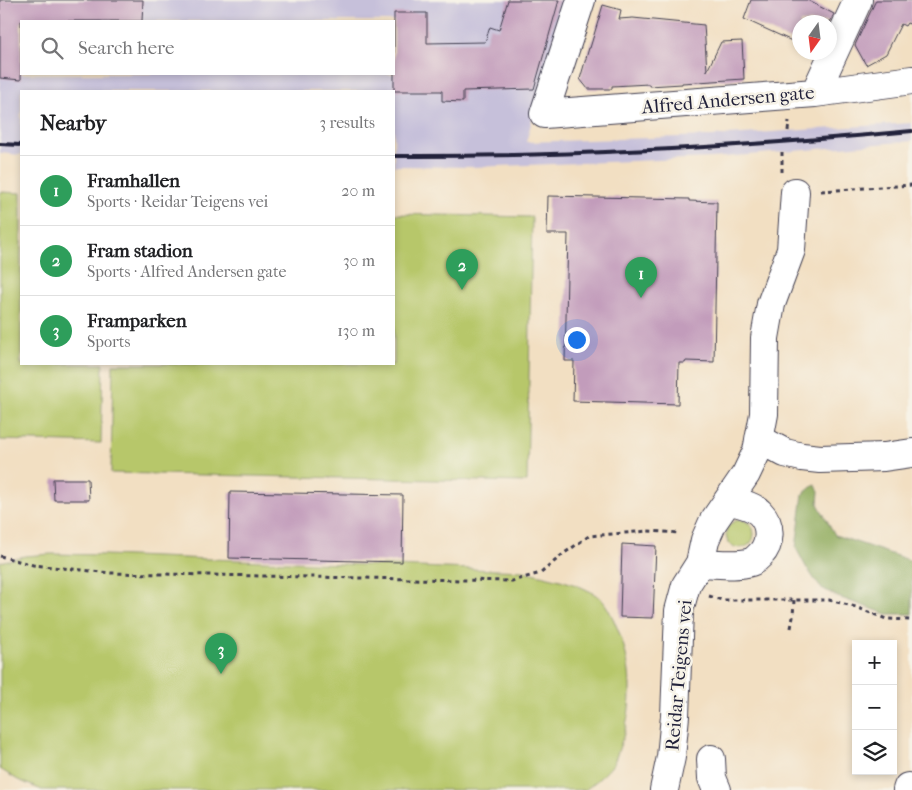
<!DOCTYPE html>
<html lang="en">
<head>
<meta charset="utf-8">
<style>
	:root { --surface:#fff; --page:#f6f6f6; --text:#202124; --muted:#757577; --line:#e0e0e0; --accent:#7c3aed }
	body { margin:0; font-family:"IM FELL French Canon",serif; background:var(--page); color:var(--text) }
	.controls { position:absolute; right:15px; bottom:15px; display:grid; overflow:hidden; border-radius:0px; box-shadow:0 2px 8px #0003 }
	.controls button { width:45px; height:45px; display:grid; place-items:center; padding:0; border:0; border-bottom:1px solid var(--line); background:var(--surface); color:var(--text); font:25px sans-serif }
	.compass { position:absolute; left:792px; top:15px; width:45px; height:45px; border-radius:50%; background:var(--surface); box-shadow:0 2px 8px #0003; rotate:194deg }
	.you { position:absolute; left:576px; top:339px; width:18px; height:18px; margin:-12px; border:4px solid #fff; border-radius:50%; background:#1a73e8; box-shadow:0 0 0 8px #1a73e833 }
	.badge { display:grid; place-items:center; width:32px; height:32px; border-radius:50%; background:var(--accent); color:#fff; font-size:16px; font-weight:700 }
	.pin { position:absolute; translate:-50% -41px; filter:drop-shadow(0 1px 2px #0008) }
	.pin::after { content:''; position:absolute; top:26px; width:18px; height:15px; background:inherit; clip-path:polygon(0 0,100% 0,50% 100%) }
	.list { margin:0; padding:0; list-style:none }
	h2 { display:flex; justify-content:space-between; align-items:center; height:65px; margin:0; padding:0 20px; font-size:21px }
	h2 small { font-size:16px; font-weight:400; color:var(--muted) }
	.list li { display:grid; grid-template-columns:32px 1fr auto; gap:15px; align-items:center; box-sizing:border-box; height:70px; padding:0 20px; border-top:1px solid var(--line) }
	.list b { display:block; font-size:19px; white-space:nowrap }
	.list p { margin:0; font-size:16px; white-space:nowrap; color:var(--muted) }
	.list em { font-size:16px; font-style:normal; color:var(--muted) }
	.icon { flex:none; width:28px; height:28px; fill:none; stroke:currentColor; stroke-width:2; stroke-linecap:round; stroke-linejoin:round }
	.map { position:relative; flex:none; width:912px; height:790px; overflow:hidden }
	.search { position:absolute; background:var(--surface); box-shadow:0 2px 8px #0003; left:20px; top:20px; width:375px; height:55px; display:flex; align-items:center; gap:12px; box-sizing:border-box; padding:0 18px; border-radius:0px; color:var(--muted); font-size:19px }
	.panel { position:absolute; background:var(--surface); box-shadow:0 2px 8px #0003; left:20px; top:90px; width:375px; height:275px; border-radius:0px }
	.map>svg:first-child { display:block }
</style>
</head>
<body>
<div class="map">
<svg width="912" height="790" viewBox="0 0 912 790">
	<rect width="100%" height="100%" fill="#f7f3e8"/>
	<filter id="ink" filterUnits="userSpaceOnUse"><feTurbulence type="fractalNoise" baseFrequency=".02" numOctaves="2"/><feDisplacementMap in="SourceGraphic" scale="10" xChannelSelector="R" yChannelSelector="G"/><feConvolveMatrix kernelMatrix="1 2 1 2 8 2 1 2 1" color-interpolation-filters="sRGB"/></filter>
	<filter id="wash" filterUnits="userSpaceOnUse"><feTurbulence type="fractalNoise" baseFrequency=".0096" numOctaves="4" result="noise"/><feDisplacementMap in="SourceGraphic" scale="20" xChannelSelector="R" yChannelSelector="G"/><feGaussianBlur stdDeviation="1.12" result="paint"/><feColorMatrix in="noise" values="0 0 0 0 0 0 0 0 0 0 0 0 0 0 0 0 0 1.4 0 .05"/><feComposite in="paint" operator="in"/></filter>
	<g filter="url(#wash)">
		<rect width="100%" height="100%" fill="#f2dfc2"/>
		<!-- industrial -->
		<path fill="#c6c0da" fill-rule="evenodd" d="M0,0h565l-39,142 185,-6 201,-13v18l-199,17 -240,9 -79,-1v-75h-373v64l-21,-2zM21,21h373v53h-373z"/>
		<!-- green -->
		<path fill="#b7c76a" stroke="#6c7452" d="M0,192l21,1v171h82l-2,79 -101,-3z
			M394,214l138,3 -5,265 -416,-9 2,-109h281z
			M726 534a14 14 0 1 1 28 0a14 14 0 1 1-28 0Z
			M51,554l54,1 418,16c24,6 56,11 76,26 7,6 12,17 16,26 18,38 20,83 5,123 -2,5 -4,13 -7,18 -5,8 -20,20 -28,26h-543l-24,-10 -18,-11v-207l25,-6z"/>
		<!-- forest -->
		<path fill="#91ac5e" stroke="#5a674c" d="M815,484l4,7 -1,13 17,31 77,26v53h-25l-49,-17 -18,-10 -14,-20 -10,-19 7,-54z"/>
		<g id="blocks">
			<!-- building -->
			<path fill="#c29cbb" d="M0,0h143l-1,21h-121v59l-21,-2z
				M508,0h51l-25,89 -71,2v11l-21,-1v-10h-48v-78h33v30l58,-1 5,-15 9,3z
				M751,0h56l27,14 -4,8h-30v17l-6,-3 -2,5 -48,-22z
				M876,0h36v25l-5,-2 -2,3 -4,-2 -15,30 -20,11 -11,-20z
				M603,5l18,5 -2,9 14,-1 71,7 3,46 14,-29 21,-1 2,38 -62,4v1l-33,2v-2l-37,2v3h-24l-8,-10 9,-31h1z
				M548,196l141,3v2l28,1 -3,160 -28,-1 -1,2h-6l-1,41 -105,-3 1,-40h-9l3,-127h-21z
				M53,479h35l1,21h-35z
				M230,492l173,3 -1,67 -173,-4z
				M622,544l34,2 -3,72 -33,-1z"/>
		</g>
	</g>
	<g filter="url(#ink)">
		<use href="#blocks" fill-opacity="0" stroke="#413e4f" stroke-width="1"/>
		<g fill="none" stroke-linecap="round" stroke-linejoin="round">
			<!-- minor casing -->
			<g stroke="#413e4f" stroke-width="30">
				<path id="minor" d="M581,0l-37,114 271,-21 97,-13
					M815,93l43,-93
					M759,439l26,14 17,4 18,2 64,-2 28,-4
					M700,563c16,0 35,4 51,-1 3,-1 6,-4 9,-7 11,-11 12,-30 0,-42 -8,-8 -22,-10 -32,-13
					M711,759l1,19 5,12
					M664,790l7,-33 4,-41 4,-105 7,-26 14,-22 5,-23 8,-18 33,-48 11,-23 7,-37 1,-76 6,-34 20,-54 4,-58
					M907,790l1,-3"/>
			</g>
			<!-- path -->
			<path stroke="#413e4f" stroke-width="3" stroke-dasharray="4 4" stroke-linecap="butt" d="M788,131l1,-10
				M782,172v-20
				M821,191l91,-6
				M0,556l33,9 78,8 401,8 29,-8 22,-19 26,-18 59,-5 32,2
				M709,596l13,4h107l27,7 30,12 26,1
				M791,628l2,-11 1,-17"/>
			<!-- minor -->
			<use href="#minor" stroke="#fff" stroke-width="28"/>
			<!-- rail -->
			<path stroke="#22223b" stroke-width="4" d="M0,144l21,1
				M394,156c172,1 347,-9 518,-25"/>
		</g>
	</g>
	<g text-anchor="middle" stroke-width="5" stroke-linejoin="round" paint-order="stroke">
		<!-- street labels -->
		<g font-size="19" fill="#22223b" stroke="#f7f3e8">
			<text transform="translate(728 99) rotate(-5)" y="7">Alfred Andersen gate</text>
			<text transform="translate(678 675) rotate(-85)" y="7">Reidar Teigens vei</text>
		</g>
	</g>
</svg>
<div class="controls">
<button>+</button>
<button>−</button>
<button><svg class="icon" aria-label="layers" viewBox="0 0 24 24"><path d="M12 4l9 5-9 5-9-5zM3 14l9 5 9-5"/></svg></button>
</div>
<svg class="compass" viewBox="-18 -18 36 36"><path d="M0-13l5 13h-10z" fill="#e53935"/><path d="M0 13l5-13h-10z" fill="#757577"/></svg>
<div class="you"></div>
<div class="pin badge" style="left:641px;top:298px;background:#2e9e5b">1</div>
<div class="pin badge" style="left:462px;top:290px;background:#2e9e5b">2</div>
<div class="pin badge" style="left:221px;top:674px;background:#2e9e5b">3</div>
<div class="search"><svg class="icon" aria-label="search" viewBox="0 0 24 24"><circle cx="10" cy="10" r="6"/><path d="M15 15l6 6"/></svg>Search here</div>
<section class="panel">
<h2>Nearby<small>3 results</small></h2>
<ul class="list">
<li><span class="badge" style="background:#2e9e5b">1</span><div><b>Framhallen</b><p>Sports · Reidar Teigens vei</p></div><em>20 m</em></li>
<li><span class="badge" style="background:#2e9e5b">2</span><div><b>Fram stadion</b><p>Sports · Alfred Andersen gate</p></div><em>30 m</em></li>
<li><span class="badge" style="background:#2e9e5b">3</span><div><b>Framparken</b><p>Sports</p></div><em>130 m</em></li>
</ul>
</section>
</div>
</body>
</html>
